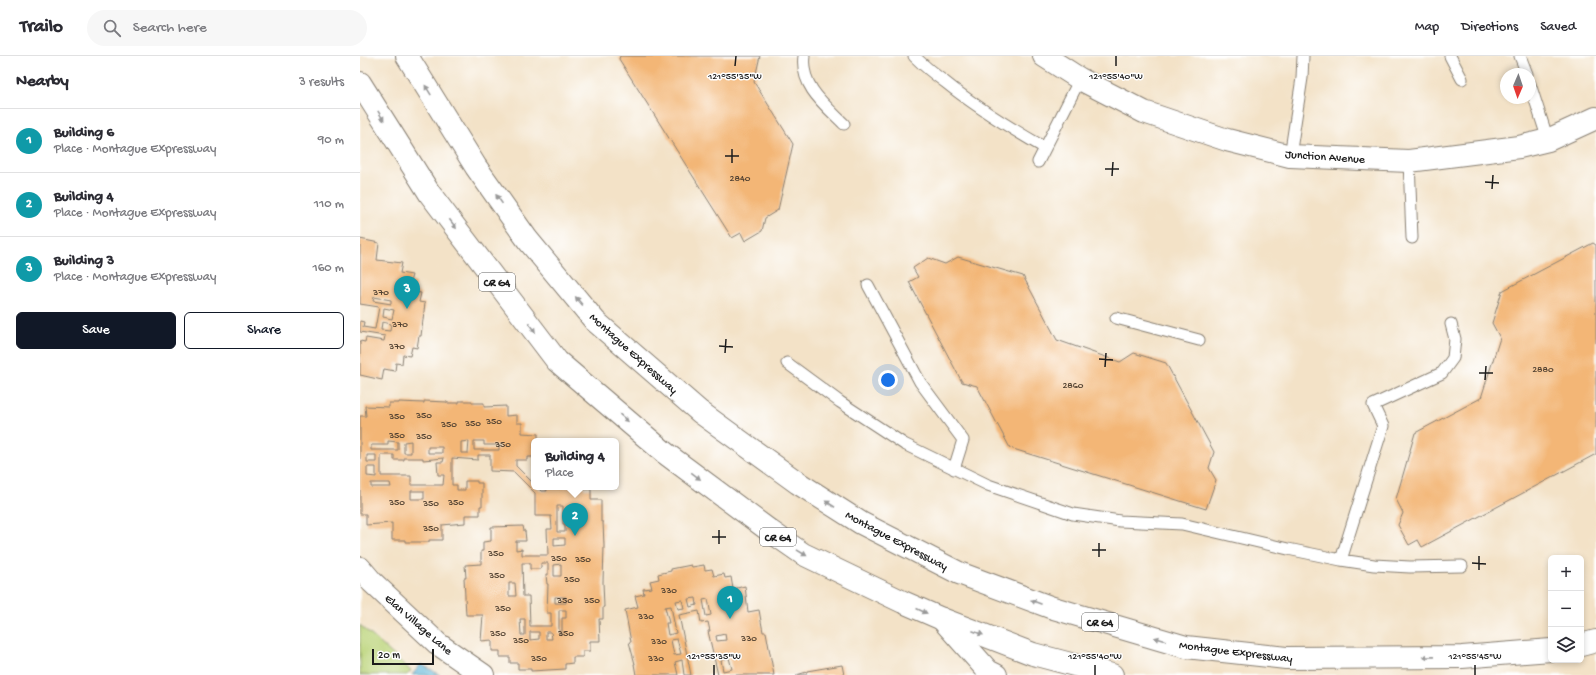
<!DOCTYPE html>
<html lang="en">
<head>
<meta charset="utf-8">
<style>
	:root { --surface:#fff; --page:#f7f7f7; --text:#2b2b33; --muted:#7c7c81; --line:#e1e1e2; --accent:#111827 }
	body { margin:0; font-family:"Gochi Hand",sans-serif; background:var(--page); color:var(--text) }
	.controls { position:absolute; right:12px; bottom:12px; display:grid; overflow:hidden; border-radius:6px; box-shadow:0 2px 6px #0003 }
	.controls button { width:36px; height:36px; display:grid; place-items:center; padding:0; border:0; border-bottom:1px solid var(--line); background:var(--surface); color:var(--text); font:20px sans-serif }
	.compass { position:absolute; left:1140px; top:12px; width:36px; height:36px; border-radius:50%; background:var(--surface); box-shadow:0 2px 6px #0003; rotate:182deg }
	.scale { position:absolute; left:12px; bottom:10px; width:62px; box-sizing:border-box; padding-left:4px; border:2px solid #1c1c1c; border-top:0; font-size:11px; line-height:14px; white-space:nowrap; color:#1c1c1c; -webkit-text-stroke:3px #fff; paint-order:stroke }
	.you { position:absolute; left:528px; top:324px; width:14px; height:14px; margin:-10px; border:3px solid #fff; border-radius:50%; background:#1a73e8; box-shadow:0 0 0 6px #1a73e833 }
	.badge { display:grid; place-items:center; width:26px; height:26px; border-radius:50%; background:var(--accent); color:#fff; font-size:13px; font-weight:700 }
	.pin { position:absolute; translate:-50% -33px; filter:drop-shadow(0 1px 2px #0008) }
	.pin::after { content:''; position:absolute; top:21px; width:14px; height:12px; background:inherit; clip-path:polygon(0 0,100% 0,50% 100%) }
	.popup { position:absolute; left:171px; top:382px; width:88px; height:52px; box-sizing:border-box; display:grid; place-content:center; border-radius:6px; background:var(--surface); filter:drop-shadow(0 1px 3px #0005); font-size:13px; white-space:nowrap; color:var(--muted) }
	.popup b { font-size:15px; color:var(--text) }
	.popup::after { content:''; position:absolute; left:50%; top:100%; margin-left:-8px; border:8px solid transparent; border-top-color:var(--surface) }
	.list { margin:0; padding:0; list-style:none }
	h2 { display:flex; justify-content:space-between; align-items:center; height:52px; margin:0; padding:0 16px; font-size:17px }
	h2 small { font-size:13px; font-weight:400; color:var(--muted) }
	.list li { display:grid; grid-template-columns:26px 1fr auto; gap:12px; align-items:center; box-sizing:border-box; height:64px; padding:0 16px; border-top:1px solid var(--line) }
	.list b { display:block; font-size:15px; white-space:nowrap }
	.list p { margin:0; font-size:13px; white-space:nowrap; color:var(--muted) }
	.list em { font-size:13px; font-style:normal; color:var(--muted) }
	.actions { display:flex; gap:8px; padding:12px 16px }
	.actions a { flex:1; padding:9px 0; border:1px solid var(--accent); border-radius:6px; text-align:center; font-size:14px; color:var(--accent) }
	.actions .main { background:var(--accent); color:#fff }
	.icon { flex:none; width:22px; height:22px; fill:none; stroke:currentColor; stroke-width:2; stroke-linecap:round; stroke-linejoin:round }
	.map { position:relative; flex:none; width:1236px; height:619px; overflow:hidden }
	header { display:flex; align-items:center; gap:24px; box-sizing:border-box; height:56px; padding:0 20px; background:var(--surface); border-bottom:1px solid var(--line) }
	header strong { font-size:19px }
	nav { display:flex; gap:22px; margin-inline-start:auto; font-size:14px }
	.search { width:280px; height:36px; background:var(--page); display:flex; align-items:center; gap:10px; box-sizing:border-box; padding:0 14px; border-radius:22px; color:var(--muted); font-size:15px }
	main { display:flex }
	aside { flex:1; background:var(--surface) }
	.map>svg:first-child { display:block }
</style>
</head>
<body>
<header>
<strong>Trailo</strong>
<div class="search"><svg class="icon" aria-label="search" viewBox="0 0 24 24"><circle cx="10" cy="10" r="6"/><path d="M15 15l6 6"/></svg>Search here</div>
<nav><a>Map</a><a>Directions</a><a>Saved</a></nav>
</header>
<main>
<aside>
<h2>Nearby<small>3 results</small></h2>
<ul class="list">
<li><span class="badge" style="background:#0f9aa8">1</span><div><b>Building 6</b><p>Place · Montague Expressway</p></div><em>90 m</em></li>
<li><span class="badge" style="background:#0f9aa8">2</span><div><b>Building 4</b><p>Place · Montague Expressway</p></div><em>110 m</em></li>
<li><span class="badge" style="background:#0f9aa8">3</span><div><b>Building 3</b><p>Place · Montague Expressway</p></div><em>160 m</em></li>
</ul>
<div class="actions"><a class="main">Save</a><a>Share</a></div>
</aside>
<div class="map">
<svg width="1236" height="619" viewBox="0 0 1236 619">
	<rect width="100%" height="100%" fill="#fff"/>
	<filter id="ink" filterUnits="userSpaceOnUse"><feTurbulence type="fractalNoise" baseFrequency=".025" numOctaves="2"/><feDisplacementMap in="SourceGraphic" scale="8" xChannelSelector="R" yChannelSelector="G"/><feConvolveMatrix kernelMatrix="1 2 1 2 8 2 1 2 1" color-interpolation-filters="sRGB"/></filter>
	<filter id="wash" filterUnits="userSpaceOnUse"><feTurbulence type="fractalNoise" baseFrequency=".012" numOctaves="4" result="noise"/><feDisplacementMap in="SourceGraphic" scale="16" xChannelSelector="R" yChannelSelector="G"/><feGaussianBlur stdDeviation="0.9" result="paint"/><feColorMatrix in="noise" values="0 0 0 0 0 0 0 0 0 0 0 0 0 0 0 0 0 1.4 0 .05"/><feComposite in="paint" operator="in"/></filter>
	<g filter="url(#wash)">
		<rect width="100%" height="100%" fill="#f3e2c7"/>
		<!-- green -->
		<path fill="#bbd479" stroke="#6c784a" d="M0,569l51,46 -4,4h-47z"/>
		<!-- water -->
		<path fill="#56b1d4" stroke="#396678" d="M61,608l19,11h-28z"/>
		<g id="blocks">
			<!-- building -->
			<path fill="#f3b676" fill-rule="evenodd" d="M260,0h140l-6,26 39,62 -15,66 -13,8 -3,13 -17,10 -4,-8 -9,5 -113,-179z
				M0,183l19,4 -2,17 25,3 -2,10 12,2 -2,7 5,1 -1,9 7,1 -2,9 6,1 -4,33h-2l-2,12 -5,-1 -2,9 -7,-1 -1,9 -6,-1 -1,8 -11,-2 -2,11 -22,-5v-34l5,1 1,-4 18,3 1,-5 -25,-4v-11l4,1 -1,5 12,2 4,-22 -19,-3zM14,241l17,3v4l-18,-3zM24,252l10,2 -2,9 -9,-2zM22,266l9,2 -1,7 -9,-1z
				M1233,187l3,2v209l-174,93 -4,-7 -9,5 -11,-20 5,-12 -7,-14 19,-66 66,-35 19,-60 -8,-15 10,-32z
				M598,201l65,19 34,64 63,22 14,-9 32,10 48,89 -5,16 7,12 -10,29 -196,-61 -33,-62 -15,-4 -53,-100 9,-5 -5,-9 15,-10 17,6z
				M64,345l23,1v1h12v-2h13v2h12v4l22,-1v10l11,-1v8h5v10l16,1v7h-4v16h-7v3h-11v6l18,18v3h3l4,4h6l-1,-4h38v2h7v11h10v22h2l1,24 -1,36 1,25h-1v12h-4l1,22h-10v10h-7v6h-10v6l-8,1v5l-34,2v-2h-13v-6h-8v-6h-10v-6h-8v-11l-11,1 2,-26h-17l-2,-37h2l-1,-13 16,-1v-13h2v-9l8,-1v-14l32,-1 1,5h1l1,10h-10v9l6,-1v6h26l-1,-26h5l-1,-13h-16v-23l-21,-21 -24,-1v-16h-12v5l-26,-2v27h5v5h8v-9h12v2h5v23h-2v9h-15v8l-23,2v15h-13v2h-24v-2h-13v-17l-26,2v-11h-6v-98h6l-1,-10 24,1v-4h10v-1l25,1zM28,385l10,1v8h-27v-5h17zM51,385v12h-7v-11zM109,385l-1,12h-7v-11zM114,385h10v4h15v5h-25zM68,391h14v6h-14zM7,399h9v7h-9zM21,399h13v5h10v-2h19v2l21,-2 -1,4h-6l1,13h6l-1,10h-32v-9h-30zM7,411h9v10l-9,-1zM11,427h19l1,4h-20zM51,435h13v8h-13zM197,450h6v18h2v8h-8zM194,482h11v7l-11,1zM162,507h8v6h11v-6h7v12h-2l1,9h1l-1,29h4v13h-21l-1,-30h-6zM201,508v12h-7v-11zM149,527h6l1,13h-7zM195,541h11v6h-11zM199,554h7v8h-4v16h-3zM160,563h5v16h-4zM170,576h9v7l-9,1zM186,576h5l1,7h-6z
				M331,509l1,2 12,-2 1,5 7,-1 2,7 10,-2 1,4 6,-1 2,12 12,-3 3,26 11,-2 4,22h3l8,43h-56l-10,-44h2l-2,-9 -7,1 -2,-12 -20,4 12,60h-7l-2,-15 -7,2 3,13h-42l-2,-11h1l-6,-22h2l-6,-32 13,-3 -3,-11 9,-2 -1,-5 9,-1 -2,-7 9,-2 -1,-5 13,-3v-2zM336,542l1,7 -7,2 -2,-8zM348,543l3,16 -5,1 -3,-16zM322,544l2,8 -6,1 -2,-8zM311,550l5,27 -8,2 -2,-12h3l-4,-16zM365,578l1,6 -9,1 -1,-5zM317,583l4,15 -7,1 -3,-15zM369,602l3,11 -9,2 -2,-11z
				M482,609l2,10h-48l11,-3v-1z"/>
		</g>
	</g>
	<g filter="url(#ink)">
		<use href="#blocks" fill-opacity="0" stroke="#887f72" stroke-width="1"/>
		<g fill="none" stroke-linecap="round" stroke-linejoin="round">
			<!-- service casing -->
			<g stroke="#887f72" stroke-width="13">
				<path id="service" d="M444,0c-4,30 21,49 40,68
					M554,0c10,10 20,18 31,26 31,25 65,46 100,66
					M1090,0l12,23
					M1160,0l7,18
					M1170,28l18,56
					M930,100l12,-78 1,-22
					M1049,105l3,77
					M678,106l42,-83
					M508,229l52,97 43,58 -9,29
					M756,262l83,22
					M427,307l53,39 64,42 84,41 85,29 47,7 62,3 106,25 53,11 33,5 36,2 52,-1
					M981,504l42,-134 -10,-21 69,-32 11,-15 2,-19 -4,-15"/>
			</g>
			<!-- minor casing -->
			<g stroke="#887f72" stroke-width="24">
				<path id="minor" d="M0,512l12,14 66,62 45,31"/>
			</g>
			<!-- tertiary casing -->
			<g stroke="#887f72" stroke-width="24">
				<path id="tertiary" d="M582,563l46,52 8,4"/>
			</g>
			<!-- secondary casing -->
			<g stroke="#887f72" stroke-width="24">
				<path id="secondary" d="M684,0l36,23 64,33 83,28 63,16 119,5 110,-14 29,-7 48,-22"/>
			</g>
			<!-- trunk casing -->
			<g stroke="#887f72" stroke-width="24">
				<path id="trunk" d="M47,0l69,111 51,72 68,82 105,91 98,71 63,40 98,50 91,34 136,40 100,11 176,-1 89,-7
					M0,27l70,111 127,167 108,92 105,78 33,23 100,48 39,17 91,35 79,21
					M1221,589l15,-4"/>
			</g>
			<!-- service -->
			<use href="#service" stroke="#fff" stroke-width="11"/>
			<!-- minor -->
			<use href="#minor" stroke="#fff" stroke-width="22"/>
			<!-- tertiary -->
			<use href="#tertiary" stroke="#fff" stroke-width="22"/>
			<!-- secondary -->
			<use href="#secondary" stroke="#fff" stroke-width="22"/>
			<!-- trunk -->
			<use href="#trunk" stroke="#fff" stroke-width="22"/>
		</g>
		<!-- one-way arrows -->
		<defs><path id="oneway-solid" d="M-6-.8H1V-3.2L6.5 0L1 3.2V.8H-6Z"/></defs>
		<g fill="#999">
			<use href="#oneway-solid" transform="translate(68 34) rotate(-122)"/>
			<use href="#oneway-solid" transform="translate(21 60) rotate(58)"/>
			<use href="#oneway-solid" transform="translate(139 143) rotate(-125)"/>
			<use href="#oneway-solid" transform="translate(93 168) rotate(53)"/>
			<use href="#oneway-solid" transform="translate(219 245) rotate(-130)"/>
			<use href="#oneway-solid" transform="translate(172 272) rotate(53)"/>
			<use href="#oneway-solid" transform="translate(264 362) rotate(40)"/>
			<use href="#oneway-solid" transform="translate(336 420) rotate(37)"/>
			<use href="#oneway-solid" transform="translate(470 448) rotate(-147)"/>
			<use href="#oneway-solid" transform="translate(442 497) rotate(31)"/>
			<use href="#oneway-solid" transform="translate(676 546) rotate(-159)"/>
			<use href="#oneway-solid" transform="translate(562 555) rotate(24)"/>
			<use href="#oneway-solid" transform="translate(618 577) rotate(21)"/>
			<use href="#oneway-solid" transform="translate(800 583) rotate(-164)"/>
			<use href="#oneway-solid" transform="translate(1068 601) rotate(179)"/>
		</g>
	</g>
	<!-- ticks -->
	<path fill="none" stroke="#1c1c1c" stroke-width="1.5" d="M375,10l1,-10M756,10v-10M365,100h14M372,107v-14M745,113h14M752,120l1,-14M1125,126l14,1M1132,133l1,-14M359,290l14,1M365,297l1,-14M739,303l14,1M745,311l1,-14M1119,317h14M1125,324l1,-14M352,481h14M359,488v-14M732,494h14M739,501v-14M1112,507l14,1M1119,514v-14M354,619v-10M735,619v-10M1115,619v-10"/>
	<g text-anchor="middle" stroke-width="3" stroke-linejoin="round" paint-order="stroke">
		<!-- number labels -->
		<g font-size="10" fill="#524232">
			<text x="380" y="125">2840</text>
			<text x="21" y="239">370</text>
			<text x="40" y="271">370</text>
			<text x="37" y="293">370</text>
			<text x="1183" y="316">2880</text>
			<text x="713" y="332">2860</text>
			<text x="64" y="362">350</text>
			<text x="37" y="363">350</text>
			<text x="134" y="368">350</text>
			<text x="113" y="370">350</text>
			<text x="89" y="371">350</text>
			<text x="37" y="382">350</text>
			<text x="64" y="383">350</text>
			<text x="143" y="391">350</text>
			<text x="37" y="449">350</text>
			<text x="96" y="449">350</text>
			<text x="71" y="450">350</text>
			<text x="71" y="475">350</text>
			<text x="136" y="500">350</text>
			<text x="199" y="505">350</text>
			<text x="223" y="506">350</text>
			<text x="137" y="522">350</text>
			<text x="212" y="526">350</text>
			<text x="309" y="537">330</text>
			<text x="205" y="547">350</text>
			<text x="232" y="547">350</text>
			<text x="143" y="555">350</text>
			<text x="286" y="563">330</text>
			<text x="138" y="580">350</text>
			<text x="206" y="580">350</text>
			<text x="389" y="585">330</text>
			<text x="161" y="587">350</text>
			<text x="299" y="588">330</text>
			<text x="179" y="605">350</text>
			<text x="296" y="605">330</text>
		</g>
		<!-- shield labels -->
		<g fill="#fff" stroke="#606060" stroke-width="1">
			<rect x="119" y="217" width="36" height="18" rx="3"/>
			<rect x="400" y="472" width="36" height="18" rx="3"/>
			<rect x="722" y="557" width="36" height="18" rx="3"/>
		</g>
		<g font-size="11" font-weight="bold" fill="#1c1c1c">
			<text x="137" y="230">CR G4</text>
			<text x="418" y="485">CR G4</text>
			<text x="740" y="570">CR G4</text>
		</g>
		<!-- street labels -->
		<g font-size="12" fill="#1c1c1c" stroke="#fff">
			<text transform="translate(965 100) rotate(4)" y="4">Junction Avenue</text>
			<text transform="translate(274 297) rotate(42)" y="4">Montague Expressway</text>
			<text transform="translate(537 484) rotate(28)" y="4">Montague Expressway</text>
			<text transform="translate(59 568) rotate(41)" y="4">Elan Village Lane</text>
			<text transform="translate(876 595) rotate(7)" y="4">Montague Expressway</text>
		</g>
	</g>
	<g font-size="10" text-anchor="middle" fill="#1c1c1c" stroke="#fff" stroke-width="3" stroke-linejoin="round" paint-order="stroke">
		<text x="375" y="23">121°55'35"W</text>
		<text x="756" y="23">121°55'40"W</text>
		<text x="354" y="603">121°55'35"W</text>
		<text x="735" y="603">121°55'40"W</text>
		<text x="1115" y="603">121°55'45"W</text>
	</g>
</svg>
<div class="controls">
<button>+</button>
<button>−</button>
<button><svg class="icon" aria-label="layers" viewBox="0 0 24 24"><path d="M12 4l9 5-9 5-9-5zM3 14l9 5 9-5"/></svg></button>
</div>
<svg class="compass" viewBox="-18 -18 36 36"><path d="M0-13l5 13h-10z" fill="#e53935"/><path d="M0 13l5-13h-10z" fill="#7c7c81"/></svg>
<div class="scale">20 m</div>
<div class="you"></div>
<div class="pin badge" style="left:370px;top:563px;background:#0f9aa8">1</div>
<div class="pin badge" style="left:215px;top:480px;background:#0f9aa8">2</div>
<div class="popup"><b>Building 4</b>Place</div>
<div class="pin badge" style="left:47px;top:253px;background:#0f9aa8">3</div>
</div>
</main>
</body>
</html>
